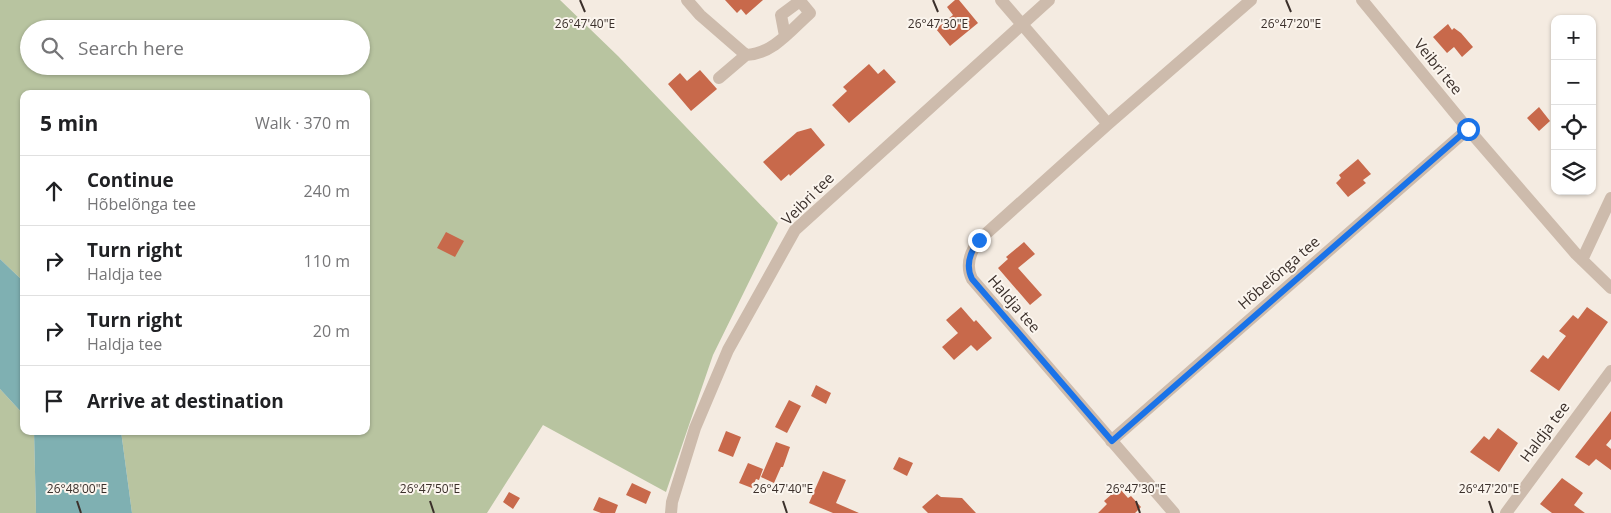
<!DOCTYPE html>
<html lang="en">
<head>
<meta charset="utf-8">
<style>
	:root { --surface:#fff; --page:#f6f6f6; --text:#202124; --muted:#757577; --line:#e0e0e0 }
	body { margin:0; font-family:"Open Sans",sans-serif; background:var(--page); color:var(--text) }
	.controls { position:absolute; right:15px; top:15px; display:grid; overflow:hidden; border-radius:10px; box-shadow:0 1px 4px #0004 }
	.controls button { width:45px; height:45px; display:grid; place-items:center; padding:0; border:0; border-bottom:1px solid var(--line); background:var(--surface); color:var(--text); font:25px sans-serif }
	.stop { position:absolute; width:15px; height:15px; margin:-11px; border:4px solid #1a73e8; border-radius:50%; background:#fff }
	.stop.end { background:#1a73e8; border-color:#fff; box-shadow:0 1px 5px #0008 }
	.list { margin:0; padding:0; list-style:none }
	h2 { display:flex; justify-content:space-between; align-items:center; height:65px; margin:0; padding:0 20px; font-size:21px }
	h2 small { font-size:16px; font-weight:400; color:var(--muted) }
	.list li { display:grid; grid-template-columns:32px 1fr auto; gap:15px; align-items:center; box-sizing:border-box; height:70px; padding:0 20px; border-top:1px solid var(--line) }
	.list b { display:block; font-size:19px; white-space:nowrap }
	.list p { margin:0; font-size:16px; white-space:nowrap; color:var(--muted) }
	.list em { font-size:16px; font-style:normal; color:var(--muted) }
	.icon { flex:none; width:28px; height:28px; fill:none; stroke:currentColor; stroke-width:2; stroke-linecap:round; stroke-linejoin:round }
	.map { position:relative; flex:none; width:1611px; height:513px; overflow:hidden }
	.search { position:absolute; background:var(--surface); box-shadow:0 1px 4px #0004; left:20px; top:20px; width:350px; height:55px; display:flex; align-items:center; gap:12px; box-sizing:border-box; padding:0 18px; border-radius:28px; color:var(--muted); font-size:19px }
	.panel { position:absolute; background:var(--surface); box-shadow:0 1px 4px #0004; left:20px; top:90px; width:350px; height:345px; border-radius:10px }
	.map>svg:first-child { display:block }
</style>
</head>
<body>
<div class="map">
<svg width="1611" height="513" viewBox="0 0 1611 513">
	<rect width="100%" height="100%" fill="#f4ebe1"/>
	<!-- green -->
	<path fill="#b8c4a0" fill-rule="evenodd" d="M0,0h560l58,56 160,167 -65,132 -47,137 -123,-67 -56,88h-355l-11,-82h245v-337h-342v188l-24,-23zM29,29h332v37h-332z
		M0,389l24,26v16h10l2,82h-36z"/>
	<!-- water -->
	<path fill="#7fb0b2" d="M0,259l24,23v133l-24,-26z
		M34,431h87l11,82h-96z"/>
	<!-- building -->
	<path fill="#c8694b" d="M725,0h38l-17,15 -5,-6 -4,4z
		M955,0h4l19,23 -28,23 -14,-17 17,-14 -6,-8z
		M1448,24l4,6 2,-2 7,5 12,14 -11,10 -8,-10 -7,6 -14,-16z
		M869,64l9,10 6,-5 12,13 -47,41 -17,-18 15,-14 -4,-4z
		M700,70l17,19 -26,22 -23,-27 12,-11 7,8z
		M1539,107l11,14 -11,10 -12,-13z
		M811,128l14,17 -35,31 -1,-2 -8,7 -18,-19 34,-30z
		M1358,159l13,15 -8,6 3,3 -18,14 -12,-14 5,-5 -2,-3z
		M446,232l18,9 -9,16 -18,-9z
		M1024,242l11,12 -17,14 24,27 -12,10 -32,-37 10,-9 -2,-2z
		M961,307l13,15 2,-2 16,18 -15,13 -6,-6 -17,15 -12,-13 16,-14 -12,-13z
		M1587,307l21,15 -49,69 -29,-20 13,-16 5,4 18,-23 -7,-5 14,-16 5,4z
		M816,385l15,8 -5,11 -15,-8z
		M789,400l12,6 -14,27 -12,-6z
		M1611,411v28l-5,6 5,4v21l-15,-11 -7,7 -14,-9z
		M1498,428l20,15 -19,29 -29,-20 14,-16 5,4z
		M726,431l15,6 -8,20 -15,-6z
		M776,442l14,5 -7,20h-2l-7,16 -13,-6z
		M899,457l14,6 -6,13 -14,-7z
		M748,463l15,6 -4,11 -3,-1 -4,9 -13,-5z
		M823,471l23,9 -10,23 23,10h-26l-24,-10z
		M1562,478l21,15 -9,12 11,8h-33l-12,-9z
		M632,483l19,9 -5,12 -20,-9z
		M1119,488l9,10 3,-2 10,11 -6,6h-37l9,-9 -3,-3z
		M509,492l11,6 -7,11 -10,-7z
		M937,494l4,3 21,1 14,15h-48l-6,-6z
		M599,497l19,8 -3,8h-14l-8,-3z"/>
	<g fill="none" stroke-linecap="round" stroke-linejoin="round">
		<!-- minor -->
		<path stroke="#cdbbac" stroke-width="12" d="M687,0l13,15 46,40c27,-1 45,-25 64,-42l-10,-12 -19,14 4,21
			M1001,0l107,124
			M1362,0l106,129 108,125 35,34
			M719,78l27,-23
			M1582,260l29,-62
			M1111,441l357,-312
			M671,513l1,-11 23,-74 33,-78 67,-120 254,-230
			M1174,513l-202,-234c-7,-14 -2,-27 7,-39l129,-116 143,-124
			M1506,513l105,-142"/>
	</g>
	<g fill="none" stroke-linecap="round" stroke-linejoin="round">
		<!-- route -->
		<path stroke="#1a73e8" stroke-width="6" d="M979,240c-9,12 -14,25 -7,39l140,162 356,-312"/>
	</g>
	<!-- ticks -->
	<path fill="none" stroke="#3b302b" stroke-width="2" d="M580,0l5,12M933,0l5,12M1286,0l5,12M77,501l4,12M430,501l4,12M783,501l4,12M1136,501l4,12M1489,501l4,12"/>
	<g text-anchor="middle" stroke-width="4" stroke-linejoin="round" paint-order="stroke">
		<!-- street labels -->
		<g font-size="15" fill="#3b302b" stroke="#fbf5ee">
			<text transform="translate(1438 67) rotate(51)" y="5">Veibri tee</text>
			<text transform="translate(808 199) rotate(-45)" y="5">Veibri tee</text>
			<text transform="translate(1279 273) rotate(-41)" y="5">Hõbelõnga tee</text>
			<text transform="translate(1014 304) rotate(49)" y="5">Haldja tee</text>
			<text transform="translate(1545 432) rotate(-53)" y="5">Haldja tee</text>
		</g>
	</g>
	<g font-size="12" text-anchor="middle" fill="#3b302b" stroke="#fbf5ee" stroke-width="4" stroke-linejoin="round" paint-order="stroke">
		<text x="585" y="28">26°47'40"E</text>
		<text x="938" y="28">26°47'30"E</text>
		<text x="1291" y="28">26°47'20"E</text>
		<text x="77" y="493">26°48'00"E</text>
		<text x="430" y="493">26°47'50"E</text>
		<text x="783" y="493">26°47'40"E</text>
		<text x="1136" y="493">26°47'30"E</text>
		<text x="1489" y="493">26°47'20"E</text>
	</g>
</svg>
<div class="controls">
<button>+</button>
<button>−</button>
<button><svg class="icon" aria-label="locate" viewBox="0 0 24 24"><circle cx="12" cy="12" r="6"/><path d="M12 2v4M12 18v4M2 12h4M18 12h4"/></svg></button>
<button><svg class="icon" aria-label="layers" viewBox="0 0 24 24"><path d="M12 4l9 5-9 5-9-5zM3 14l9 5 9-5"/></svg></button>
</div>
<div class="stop" style="left:1468px;top:129px"></div>
<div class="stop end" style="left:979px;top:240px"></div>
<div class="search"><svg class="icon" aria-label="search" viewBox="0 0 24 24"><circle cx="10" cy="10" r="6"/><path d="M15 15l6 6"/></svg>Search here</div>
<section class="panel">
<h2>5 min<small>Walk · 370 m</small></h2>
<ul class="list">
<li><svg class="icon" aria-label="ahead" viewBox="0 0 24 24"><path d="M12 20V5M6 11l6-6 6 6"/></svg><div><b>Continue</b><p>Hõbelõnga tee</p></div><em>240 m</em></li>
<li><svg class="icon" aria-label="right" viewBox="0 0 24 24"><path d="M7 20v-9h11M14 6l5 5-5 5"/></svg><div><b>Turn right</b><p>Haldja tee</p></div><em>110 m</em></li>
<li><svg class="icon" aria-label="right" viewBox="0 0 24 24"><path d="M7 20v-9h11M14 6l5 5-5 5"/></svg><div><b>Turn right</b><p>Haldja tee</p></div><em>20 m</em></li>
<li><svg class="icon" aria-label="arrive" viewBox="0 0 24 24"><path d="M6 21V4h12l-3 4 3 4H6"/></svg><div><b>Arrive at destination</b></div></li>
</ul>
</section>
</div>
</body>
</html>
